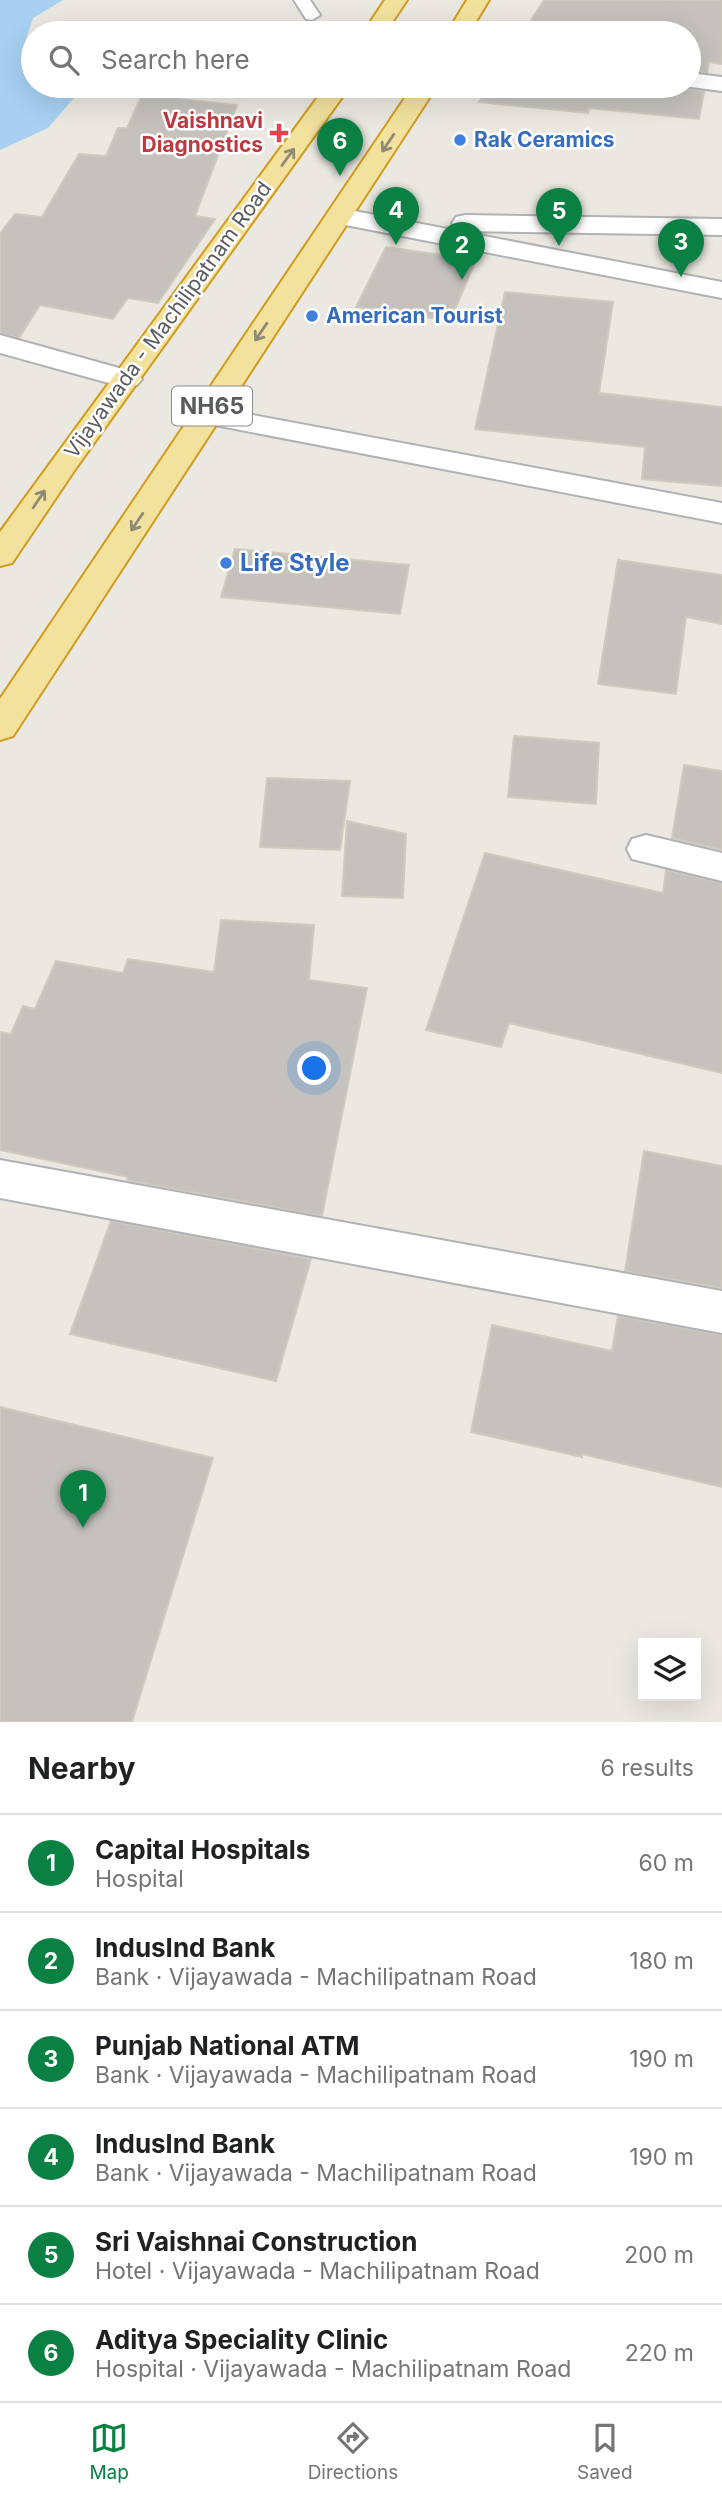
<!DOCTYPE html>
<html lang="en">
<head>
<meta charset="utf-8">
<style>
	:root { --surface:#fff; --page:#f6f6f6; --text:#202124; --muted:#757577; --line:#e0e0e0; --accent:#0b8043 }
	body { margin:0; font-family:Inter,sans-serif; background:var(--page); color:var(--text) }
	.controls { position:absolute; right:21px; bottom:21px; display:grid; overflow:hidden; border-radius:0px; box-shadow:0 7px 28px #0002 }
	.controls button { width:63px; height:63px; display:grid; place-items:center; padding:0; border:0; border-bottom:2px solid var(--line); background:var(--surface); color:var(--text); font:35px sans-serif }
	.you { position:absolute; left:315px; top:1069px; width:24px; height:24px; margin:-18px; border:5px solid #fff; border-radius:50%; background:#1a73e8; box-shadow:0 0 0 10px #1a73e833 }
	.badge { display:grid; place-items:center; width:46px; height:46px; border-radius:50%; background:var(--accent); color:#fff; font-size:23px; font-weight:700 }
	.pin { position:absolute; translate:-50% -58px; filter:drop-shadow(0 2px 4px #0008) }
	.pin::after { content:''; position:absolute; top:37px; width:24px; height:21px; background:inherit; clip-path:polygon(0 0,100% 0,50% 100%) }
	.list { margin:0; padding:0; list-style:none }
	h2 { display:flex; justify-content:space-between; align-items:center; height:91px; margin:0; padding:0 28px; font-size:30px }
	h2 small { font-size:23px; font-weight:400; color:var(--muted) }
	.list li { display:grid; grid-template-columns:46px 1fr auto; gap:21px; align-items:center; box-sizing:border-box; height:98px; padding:0 28px; border-top:2px solid var(--line) }
	.list b { display:block; font-size:26px; white-space:nowrap }
	.list p { margin:0; font-size:23px; white-space:nowrap; color:var(--muted) }
	.list em { font-size:23px; font-style:normal; color:var(--muted) }
	.icon { flex:none; width:38px; height:38px; fill:none; stroke:currentColor; stroke-width:2; stroke-linecap:round; stroke-linejoin:round }
	.map { position:relative; flex:none; width:722px; height:1722px; overflow:hidden }
	.search { position:absolute; background:var(--surface); box-shadow:0 7px 28px #0002; left:21px; right:21px; top:21px; height:77px; display:flex; align-items:center; gap:18px; box-sizing:border-box; padding:0 24px; border-radius:38px; color:var(--muted); font-size:26px }
	.sheet { height:679px; background:var(--surface) }
	nav { display:flex; justify-content:space-around; align-items:center; box-sizing:border-box; height:98px; border-top:2px solid var(--line); background:var(--surface); font-size:19px; color:var(--muted) }
	nav a { display:grid; justify-items:center; gap:4px }
	nav .on { color:var(--accent) }
	.map>svg:first-child { display:block }
</style>
</head>
<body>
<div class="map">
<svg width="722" height="1722" viewBox="0 0 722 1722">
	<rect width="100%" height="100%" fill="#eae8e0"/>
	<!-- water -->
	<path fill="#a7d0f3" d="M0,0h63l-30,18 -9,27 9,4v37h42l4,6 -31,36 -48,22z"/>
	<!-- building -->
	<path fill="#c5c2bd" stroke="#cecabf" stroke-width="2" d="M544,0h178v64l-13,-2 -2,11 -18,-2v-38h-166z
		M489,86h191l3,3 21,2 -5,28 -110,-11 -1,5 -109,-11z
		M142,95l95,10 -42,111 20,3 -57,84 -30,-5 -15,21 -73,-14 -21,33 -19,-5v-99l15,-20 27,3 37,-63 27,2 12,-28h9z
		M386,247l90,13 -26,61 -94,-14z
		M505,292l108,10 -14,91 123,14v79l-80,-7 3,-32 -170,-18z
		M235,549l174,16 -9,49 -179,-17z
		M618,560l104,15v49l-36,-7 -10,77 -78,-10z
		M514,736l85,7 -3,61 -88,-7z
		M684,765l38,6v79l-50,-12z
		M267,778l83,3 -10,69 -80,-3z
		M347,821l59,13 -3,64 -61,-2z
		M485,853l178,40 3,-23 56,13v190l-213,-50 -8,24 -75,-17z
		M221,920l93,5 -5,55 58,8 -45,228 -195,-36 1,-3 -128,-27v-118l11,2 12,-28 12,3 21,-48 67,12 5,-14 86,13z
		M644,1151l78,15v122l-97,-17z
		M111,1221l200,38 -35,122 -206,-47z
		M618,1316l104,19v152l-140,-33v3l-111,-25 21,-107 120,26z
		M0,1407l213,51 -81,264h-132z"/>
	<g fill="none" stroke-linecap="round" stroke-linejoin="round">
		<!-- service casing -->
		<g stroke="#b1b2b6" stroke-width="4">
			<path id="service" d="M294,0h16l10,15 -8,5 -6,-1z"/>
		</g>
		<!-- minor casing -->
		<g stroke="#b1b2b6" stroke-width="4">
			<path id="minor" d="M689,73l33,4v14l-39,-5h6z
				M339,208l383,74v16l-392,-76 -4,-6 4,-6z
				M465,215l257,4v16l-257,-4 -9,-2 -4,-6 4,-6z
				M0,335l137,38 5,6 -5,6 -10,3 -127,-35z
				M205,406l517,97v20l-528,-102 -4,-6 4,-6z
				M646,835l76,18v28l-90,-22 -5,-10 5,-10z
				M0,1160l722,131v42l-722,-135z"/>
		</g>
		<!-- trunk casing -->
		<g stroke="#cf9c1b" stroke-width="4">
			<path id="trunk" d="M385,0h22l-22,33h-22z
				M467,0h22l-20,33h-22z
				M326,86h24l-274,382 -64,95 -12,3v-34z
				M413,86h24l-424,650 -13,4v-41z"/>
		</g>
		<!-- service -->
		<use href="#service" fill="#fff" fill-rule="evenodd"/>
		<!-- minor -->
		<use href="#minor" fill="#fff" fill-rule="evenodd"/>
		<!-- trunk -->
		<use href="#trunk" fill="#f2e29e" fill-rule="evenodd"/>
	</g>
	<!-- one-way arrows -->
	<defs><path id="oneway-shaft" d="M-6 0H5M1.5-3L5.5 0L1.5 3" fill="none" stroke-width="1.6" stroke-linecap="round" stroke-linejoin="round" transform="scale(1.75)"/></defs>
	<g stroke="#8f8a75">
		<use href="#oneway-shaft" transform="translate(388 143) rotate(124)"/>
		<use href="#oneway-shaft" transform="translate(288 157) rotate(-54)"/>
		<use href="#oneway-shaft" transform="translate(261 332) rotate(124)"/>
		<use href="#oneway-shaft" transform="translate(39 499) rotate(-56)"/>
		<use href="#oneway-shaft" transform="translate(137 522) rotate(124)"/>
	</g>
	<!-- markers -->
	<path fill="#e0444e" stroke="#fff" stroke-width="2.5" d="M275.5 122.5h7v7h7v7h-7v7h-7v-7h-7v-7h7z"/>
	<g fill="#3f7fe0" stroke="#fff" stroke-width="2.5">
		<circle cx="460" cy="140" r="7"/>
		<circle cx="312" cy="316" r="7"/>
		<circle cx="226" cy="563" r="7"/>
	</g>
	<g text-anchor="middle" stroke-width="5" stroke-linejoin="round" paint-order="stroke">
		<!-- far-health labels -->
		<g font-size="21" font-weight="bold" fill="#be3a42" stroke="#fff" text-anchor="end">
			<text x="263" y="128">Vaishnavi<tspan x="263" dy="24">Diagnostics</tspan></text>
		</g>
		<!-- far-shop labels -->
		<g font-size="21" font-weight="bold" fill="#366cbe" stroke="#fff" text-anchor="start">
			<text x="474" y="147">Rak Ceramics</text>
			<text x="326" y="323">American Tourist</text>
		</g>
		<!-- far-street labels -->
		<g font-size="21" fill="#595b5f" stroke="#fff">
			<text transform="translate(168 320) rotate(-54)" y="7">Vijayawada - Machilipatnam Road</text>
		</g>
		<!-- shield labels -->
		<rect fill="#fff" stroke="#8b8c8f" stroke-width="2" x="172" y="386.5" width="80" height="39" rx="5"/>
		<g font-size="23" font-weight="bold" fill="#595b5f">
			<text x="212" y="414">NH65</text>
		</g>
		<!-- shop labels -->
		<g font-size="24" font-weight="bold" fill="#366cbe" stroke="#fff" text-anchor="start">
			<text x="240" y="571">Life Style</text>
		</g>
	</g>
</svg>
<div class="controls">
<button><svg class="icon" aria-label="layers" viewBox="0 0 24 24"><path d="M12 4l9 5-9 5-9-5zM3 14l9 5 9-5"/></svg></button>
</div>
<div class="you"></div>
<div class="pin badge" style="left:83px;top:1528px">1</div>
<div class="pin badge" style="left:462px;top:280px">2</div>
<div class="pin badge" style="left:681px;top:277px">3</div>
<div class="pin badge" style="left:396px;top:245px">4</div>
<div class="pin badge" style="left:559px;top:246px">5</div>
<div class="pin badge" style="left:340px;top:176px">6</div>
<div class="search"><svg class="icon" aria-label="search" viewBox="0 0 24 24"><circle cx="10" cy="10" r="6"/><path d="M15 15l6 6"/></svg>Search here</div>
</div>
<section class="sheet">
<h2>Nearby<small>6 results</small></h2>
<ul class="list">
<li><span class="badge">1</span><div><b>Capital Hospitals</b><p>Hospital</p></div><em>60 m</em></li>
<li><span class="badge">2</span><div><b>IndusInd Bank</b><p>Bank · Vijayawada - Machilipatnam Road</p></div><em>180 m</em></li>
<li><span class="badge">3</span><div><b>Punjab National ATM</b><p>Bank · Vijayawada - Machilipatnam Road</p></div><em>190 m</em></li>
<li><span class="badge">4</span><div><b>Induslnd Bank</b><p>Bank · Vijayawada - Machilipatnam Road</p></div><em>190 m</em></li>
<li><span class="badge">5</span><div><b>Sri Vaishnai Construction</b><p>Hotel · Vijayawada - Machilipatnam Road</p></div><em>200 m</em></li>
<li><span class="badge">6</span><div><b>Aditya Speciality Clinic</b><p>Hospital · Vijayawada - Machilipatnam Road</p></div><em>220 m</em></li>
</ul>
</section>
<nav>
<a class="on"><svg class="icon" aria-label="map" viewBox="0 0 24 24"><path d="M3 6l6-2 6 2 6-2v14l-6 2-6-2-6 2zM9 4v14M15 6v14"/></svg>Map</a>
<a><svg class="icon" aria-label="directions" viewBox="0 0 24 24"><path d="M12 3l9 9-9 9-9-9zM9 14v-3h6M13 9l2 2-2 2"/></svg>Directions</a>
<a><svg class="icon" aria-label="saved" viewBox="0 0 24 24"><path d="M7 4h10v16l-5-4-5 4z"/></svg>Saved</a>
</nav>
</body>
</html>
